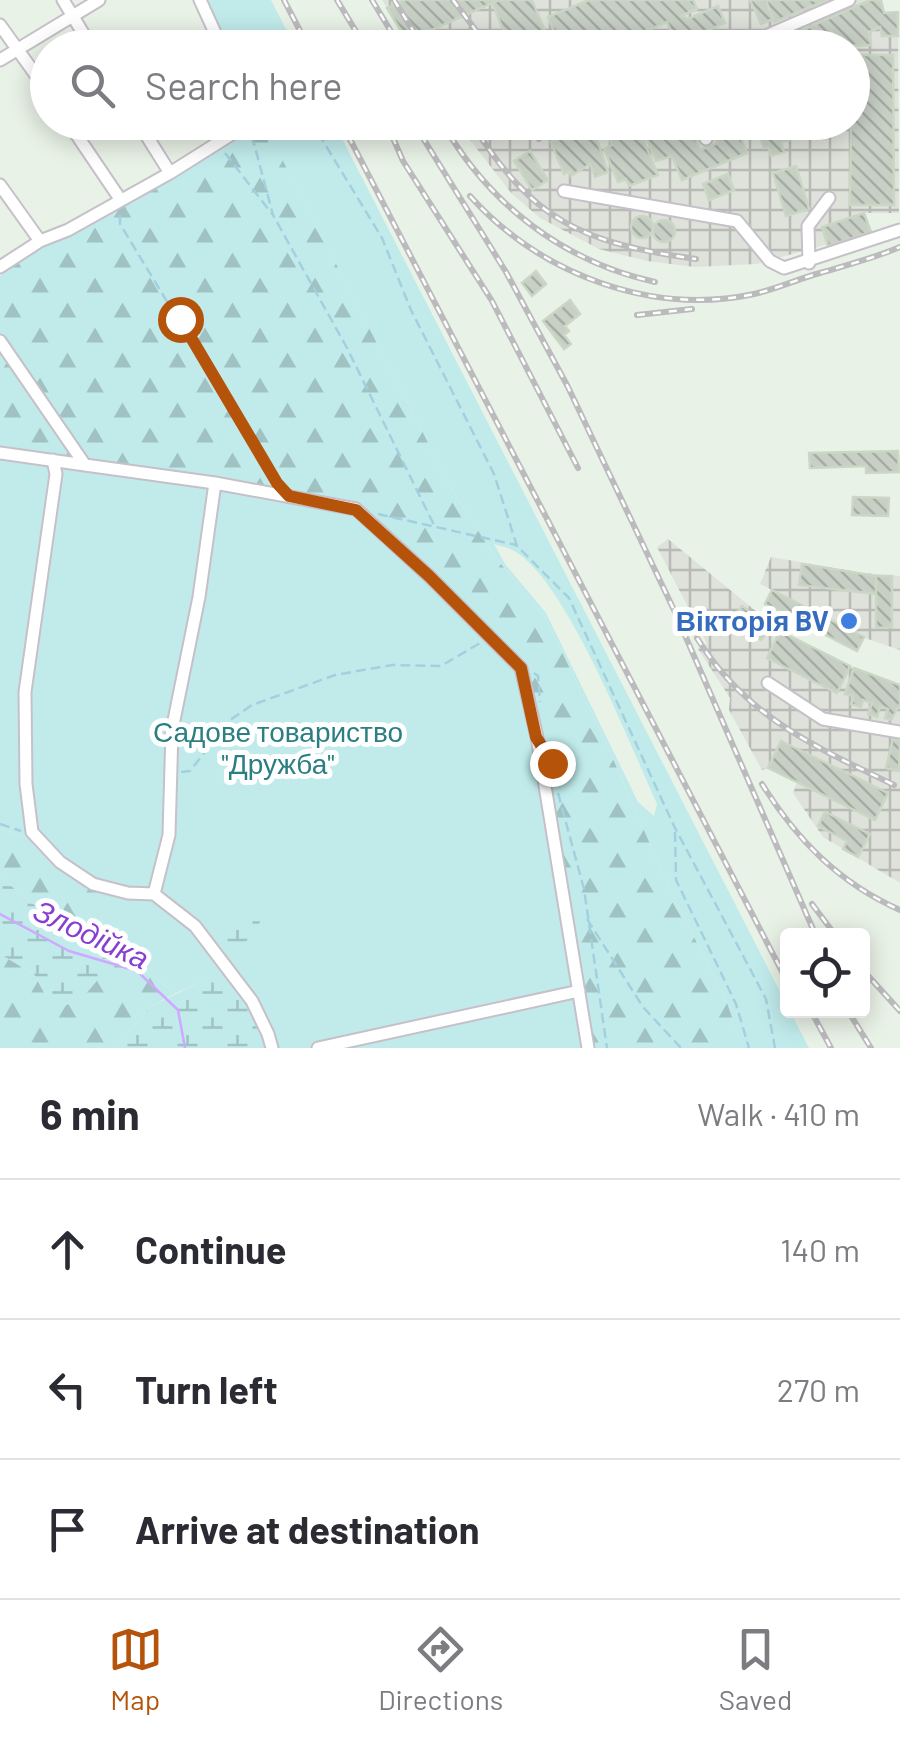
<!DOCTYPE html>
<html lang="en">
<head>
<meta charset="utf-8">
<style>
	:root { --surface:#fff; --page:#f2f2f3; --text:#2b2b33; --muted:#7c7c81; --line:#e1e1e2; --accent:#b45309 }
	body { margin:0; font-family:Barlow,sans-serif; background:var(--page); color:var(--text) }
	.controls { position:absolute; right:30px; bottom:30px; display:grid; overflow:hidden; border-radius:10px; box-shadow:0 5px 25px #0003 }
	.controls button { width:90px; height:90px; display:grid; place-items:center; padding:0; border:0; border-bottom:2px solid var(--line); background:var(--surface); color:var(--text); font:50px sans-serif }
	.stop { position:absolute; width:30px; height:30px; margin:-22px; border:8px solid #b45309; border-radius:50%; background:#fff }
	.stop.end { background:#b45309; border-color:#fff; box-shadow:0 2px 10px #0008 }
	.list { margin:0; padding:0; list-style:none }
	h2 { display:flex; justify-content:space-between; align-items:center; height:130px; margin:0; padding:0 40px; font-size:42px }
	h2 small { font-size:32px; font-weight:400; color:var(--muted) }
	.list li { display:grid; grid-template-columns:65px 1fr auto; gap:30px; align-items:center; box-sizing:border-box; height:140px; padding:0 40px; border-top:2px solid var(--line) }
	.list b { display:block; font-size:38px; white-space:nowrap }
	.list em { font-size:32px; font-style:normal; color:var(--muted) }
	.icon { flex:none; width:55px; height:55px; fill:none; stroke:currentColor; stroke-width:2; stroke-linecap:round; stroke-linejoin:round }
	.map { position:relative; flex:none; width:900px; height:1048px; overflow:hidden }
	.search { position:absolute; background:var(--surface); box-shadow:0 5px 25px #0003; left:30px; right:30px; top:30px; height:110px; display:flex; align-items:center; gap:25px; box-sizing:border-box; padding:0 35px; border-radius:55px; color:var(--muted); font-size:38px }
	.sheet { height:550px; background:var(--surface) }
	nav { display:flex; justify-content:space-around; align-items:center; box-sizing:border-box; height:140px; border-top:2px solid var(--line); background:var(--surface); font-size:28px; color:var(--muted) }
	nav a { display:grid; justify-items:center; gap:5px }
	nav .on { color:var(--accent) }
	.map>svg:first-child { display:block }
</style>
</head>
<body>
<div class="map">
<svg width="900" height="1048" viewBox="0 0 900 1048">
	<defs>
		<pattern id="industrial-grid" width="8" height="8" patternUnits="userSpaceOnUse" patternTransform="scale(2.5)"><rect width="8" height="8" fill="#dee2db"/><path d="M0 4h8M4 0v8" fill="none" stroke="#b8bab6"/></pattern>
		<pattern id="forest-firs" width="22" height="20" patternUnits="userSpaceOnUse" patternTransform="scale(2.5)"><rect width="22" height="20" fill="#c1ebeb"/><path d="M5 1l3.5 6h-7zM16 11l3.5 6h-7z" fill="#a0c2c2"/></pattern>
		<pattern id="wetland-marsh" width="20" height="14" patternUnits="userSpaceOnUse" patternTransform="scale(2.5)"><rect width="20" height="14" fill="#c1ebeb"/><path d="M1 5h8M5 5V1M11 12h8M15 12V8" fill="none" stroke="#a0c2c2"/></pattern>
		<pattern id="building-back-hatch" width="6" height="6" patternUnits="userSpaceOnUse" patternTransform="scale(2.5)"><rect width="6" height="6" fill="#c8d0c6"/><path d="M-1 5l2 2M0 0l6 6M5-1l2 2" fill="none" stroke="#a6aca5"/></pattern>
	</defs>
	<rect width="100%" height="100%" fill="#e9f2e7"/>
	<!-- industrial -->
	<path fill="url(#industrial-grid)" d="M382,0h499l3,13 14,-1 1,201h-34l6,19 -114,32 -62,3 -48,-6 -48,-12 -59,-31 -29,-25 -54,-70 395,-1v-74l-441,-1z
		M668,539l112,92 70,35 50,19v198l-77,-46 -30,-44 4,-11 -29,-14 -6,2 -33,-60 1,-12 -32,-49 9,-5 -50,-97z
		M771,557l92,16 37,3v74l-35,-12 -8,13 -92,-47 7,-14 -12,-6z"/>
	<!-- green -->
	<path fill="#c1ebeb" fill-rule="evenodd" d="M205,0h66l24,47h-69z
		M263,123h71l475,925h-66l-16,-45 -60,-120 -68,-156 -54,-109 -52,-64 -39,-61zM494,544c7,2 16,4 22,8 51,31 114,193 141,252l-3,12 -16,-14 -92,-189 -41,-49z
		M0,450l291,41 69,15 163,157 68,385h-323l-46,-75 -46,20 -53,-38 -48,-27 -18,-64 -26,-25 -31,-11z"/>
	<!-- forest -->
	<path fill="url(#forest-firs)" d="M264,124l190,369 39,61 52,64 54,109 68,156 60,120 16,45h-152l-68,-384 -163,-158 -69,-15 -291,-41v-174l38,-26 59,-29z
		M0,828l31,11 26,25 40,28 -21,36 47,27 53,38 -25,13 -36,42h-115v-94l34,20 12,22 2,-80 -48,-39z"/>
	<!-- wetland -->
	<path fill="url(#wetland-marsh)" d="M0,877l48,39 65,46 -29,34 -19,10 -19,-10 -12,-22 -34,-20z
		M258,911l3,9c-9,18 -24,29 -32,47l-12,-20c5,-20 22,-30 41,-36z
		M222,972c21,21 40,47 45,76h-152l36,-42z"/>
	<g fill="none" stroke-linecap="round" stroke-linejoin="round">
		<!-- stream -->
		<path stroke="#cea9ff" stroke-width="2.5" d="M0,914l69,37 68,20 41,39 7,38"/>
	</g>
	<!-- building -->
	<path fill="url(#building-back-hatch)" stroke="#cad7c4" stroke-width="2.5" d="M405,0h94l-92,41 -20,-33z
		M499,0h33l20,48h-41l-19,-45z
		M589,0h104l4,9 -16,7 7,3 30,-13 7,17 -49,21 -9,-22 -60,26h-46l-13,-31z
		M750,0h16l7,19 -12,5z
		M766,0h61l-53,22z
		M870,0h11l3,13 14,-1v24h-16l-2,-9 -11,5 2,13 -98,3 -2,-4z
		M852,55h41l1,150h-44z
		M603,122h33l22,53 -29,11 -3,-7 -8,3 -14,-33 8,-4z
		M640,122h49l11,28 17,-7 -9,-21h27l12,31 -65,27 -10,-24 -16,5z
		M755,122h28l6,18 -8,2 3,10 -13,4 -3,-10 -4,2z
		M592,125l16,47 -13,5 -5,-13 -19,12 -1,-5 -6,3 -13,-32z
		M530,151l18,29 -16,10 -18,-29z
		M796,166l13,43 -23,7 -13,-43z
		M728,174l6,16 -25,10 -6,-16z
		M864,213l7,19 -43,14 -6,-19z
		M631 227a11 11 0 1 1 22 0a11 11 0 1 1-22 0Z
		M653 231a11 11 0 1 1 22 0a11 11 0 1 1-22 0Z
		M536,271l10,13 -14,12 -10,-13z
		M570,300l10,14 -15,12 4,5 -5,4 7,9 -7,5 -21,-28z
		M898,451l1,21 -33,1v-7l-56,2 -1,-15z
		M853,497l36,1 -1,18 -36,-1z
		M802,564l74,12v18l-77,-9z
		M876,576h16v51l-16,1z
		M772,590l92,47 -7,14 -92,-47z
		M742,606l29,21 -10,13 -29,-21z
		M780,631l70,35 -13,27 -70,-35z
		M854,668l46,17v19l-9,16 -6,-2 3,-9 -8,-3 -3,11 -9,-3 4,-11 -9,-3 -2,7 -10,-3 3,-8 -9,-2z
		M893,739l7,2 -1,30 -13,-3z
		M781,741l107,52 -13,27 -107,-52z
		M825,812l45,22 -12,23 -15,-8 4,-8 -29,-15z"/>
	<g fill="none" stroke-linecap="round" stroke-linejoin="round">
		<!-- minor casing -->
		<g stroke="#c6c0c8" stroke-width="15">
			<path id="minor" d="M63,0l29,48
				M200,0l22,48
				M0,25l48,67
				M627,45l1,3
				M738,48l111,-48
				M0,60l99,-60
				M68,122l52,77
				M138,122l32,51
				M699,122l7,17
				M0,185l40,56
				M564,191l173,30 33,40 14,7 116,-38
				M809,263l-1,-37 21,-28
				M0,267l40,-26 28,-11 102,-57 81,-51
				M0,341l85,124 130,18 141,26 73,67 92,92 16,69 51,311
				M0,453l85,12
				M53,460l3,14 -31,218 1,92 6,48 28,30 33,22 35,9 26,1 41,32 57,75 16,33 4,14
				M768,683l55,36 77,13
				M154,894l15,-59 3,-105 27,-133 16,-114
				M318,1048l261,-57"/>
		</g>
		<!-- path -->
		<path stroke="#a3d0df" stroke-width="2.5" stroke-dasharray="10 5" stroke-linecap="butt" d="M309,122l14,19 59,97 29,72 83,164 23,72 52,52 105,228 92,173 9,49
			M252,136l21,79 74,133 87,177
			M225,153l47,61
			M120,215v9l157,259
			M378,514l138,31
			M534,673l4,3 2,26
			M181,772l9,-1 40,-51 22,-15 83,-30 57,-10 49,1 39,-23
			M558,793l26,96 23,159
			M0,824l21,7
			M675,832l1,48 60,124 13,44
			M587,919l56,88 38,41"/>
		<!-- minor -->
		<use href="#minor" stroke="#fff" stroke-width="11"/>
		<!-- rail casing -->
		<g stroke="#bbbabc" stroke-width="6">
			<path id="rail" d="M284,0l25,48
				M337,0l29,48
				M372,0l29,48
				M394,0l30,48
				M453,0l36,48
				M341,122l447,861
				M386,122l17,39 89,140 86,167
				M413,122l93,150 62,115 106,223 142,326
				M442,122c46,82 122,140 213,160
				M471,122c62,100 112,121 225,137
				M532,122l7,17
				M470,196c70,78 181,120 284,98 22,-5 44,-15 66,-21 27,-8 54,-15 80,-26
				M637,315l55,-6
				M697,638c49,79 117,108 197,147
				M762,784c35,56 77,99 138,126
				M812,904l24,32
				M862,969l38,42
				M811,1011l20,37
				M848,1011l23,37"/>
		</g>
		<!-- rail -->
		<use href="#rail" stroke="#fff" stroke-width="2.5" stroke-dasharray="8" stroke-linecap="butt"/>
	</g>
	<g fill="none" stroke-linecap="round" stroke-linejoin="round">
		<!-- route -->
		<path stroke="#b45309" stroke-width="12" d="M180,319l97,164 12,13 67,14 73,66 92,92 15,69 16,26"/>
	</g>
	<!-- markers -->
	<circle fill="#3f7fe0" stroke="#fff" stroke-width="4" cx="849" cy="621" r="10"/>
	<g text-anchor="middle" stroke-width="10" stroke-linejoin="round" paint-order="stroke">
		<!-- shop labels -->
		<g font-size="28" font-weight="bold" fill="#366cbe" stroke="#fff" text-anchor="end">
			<text x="829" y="631">Вікторія BV</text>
		</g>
		<!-- park labels -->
		<g font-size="28" fill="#2b7f82" stroke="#fff">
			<text x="278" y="742">Садове товариство<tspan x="278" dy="32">"Дружба"</tspan></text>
		</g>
		<!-- water labels -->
		<g font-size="30" font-style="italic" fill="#883ed1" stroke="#fff">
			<text transform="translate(91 935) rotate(25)" y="10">Злодійка</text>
		</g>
	</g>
</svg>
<div class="controls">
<button><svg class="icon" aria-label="locate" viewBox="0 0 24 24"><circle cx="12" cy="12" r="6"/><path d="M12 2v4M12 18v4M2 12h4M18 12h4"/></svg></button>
</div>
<div class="stop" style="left:180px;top:319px"></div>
<div class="stop end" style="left:552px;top:763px"></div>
<div class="search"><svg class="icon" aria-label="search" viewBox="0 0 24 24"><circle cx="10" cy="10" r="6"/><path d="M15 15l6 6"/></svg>Search here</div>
</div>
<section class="sheet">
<h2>6 min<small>Walk · 410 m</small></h2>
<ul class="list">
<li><svg class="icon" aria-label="ahead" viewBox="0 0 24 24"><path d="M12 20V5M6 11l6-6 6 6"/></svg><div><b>Continue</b></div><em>140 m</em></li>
<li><svg class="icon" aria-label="left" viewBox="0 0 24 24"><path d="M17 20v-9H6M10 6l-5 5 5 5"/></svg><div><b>Turn left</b></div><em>270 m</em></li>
<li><svg class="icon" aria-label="arrive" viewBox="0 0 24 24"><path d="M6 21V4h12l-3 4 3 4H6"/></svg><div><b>Arrive at destination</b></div></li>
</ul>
</section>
<nav>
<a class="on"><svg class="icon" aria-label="map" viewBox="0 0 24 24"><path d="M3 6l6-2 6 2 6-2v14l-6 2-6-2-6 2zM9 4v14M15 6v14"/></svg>Map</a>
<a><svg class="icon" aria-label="directions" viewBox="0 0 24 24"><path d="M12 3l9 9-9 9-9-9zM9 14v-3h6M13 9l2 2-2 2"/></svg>Directions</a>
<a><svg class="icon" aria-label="saved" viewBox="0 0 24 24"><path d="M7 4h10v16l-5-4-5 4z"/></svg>Saved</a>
</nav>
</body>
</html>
